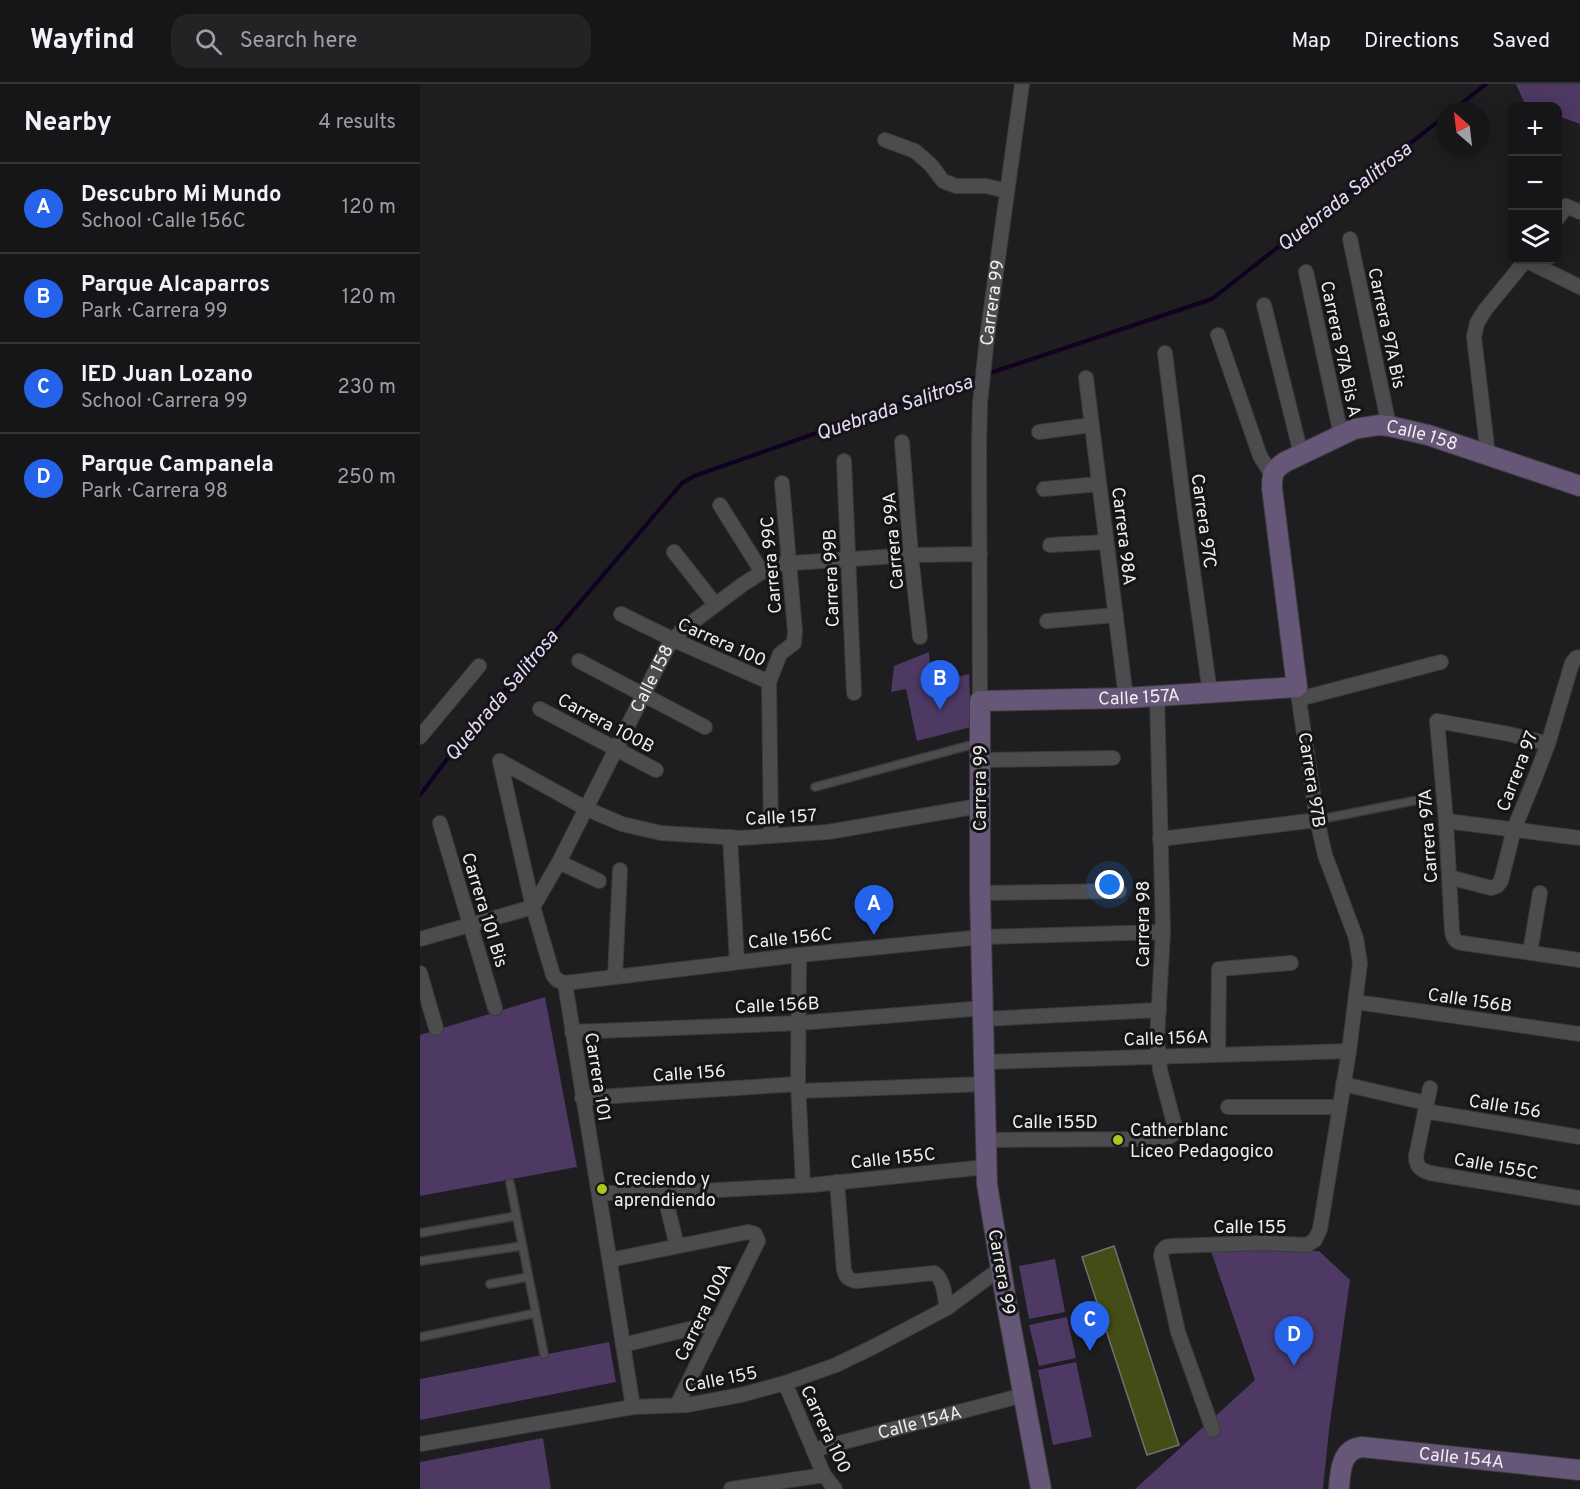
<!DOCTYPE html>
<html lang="en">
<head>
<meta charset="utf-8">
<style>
	:root { --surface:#161618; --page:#232325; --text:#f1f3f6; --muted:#9e9fa2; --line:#353537; --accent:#2563eb }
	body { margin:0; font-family:Overpass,sans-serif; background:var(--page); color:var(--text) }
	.controls { position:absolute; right:18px; top:18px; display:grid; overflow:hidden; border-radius:12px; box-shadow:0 3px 15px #0003 }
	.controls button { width:54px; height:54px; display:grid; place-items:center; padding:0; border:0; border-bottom:2px solid var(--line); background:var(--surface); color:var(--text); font:30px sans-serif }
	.compass { position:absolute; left:1016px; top:18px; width:54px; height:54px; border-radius:50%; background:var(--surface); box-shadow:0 3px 15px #0003; rotate:332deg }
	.you { position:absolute; left:690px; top:801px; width:21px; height:21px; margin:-15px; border:4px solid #fff; border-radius:50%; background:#1a73e8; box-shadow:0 0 0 9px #1a73e833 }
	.badge { display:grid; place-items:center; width:39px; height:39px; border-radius:50%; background:var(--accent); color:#fff; font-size:20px; font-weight:700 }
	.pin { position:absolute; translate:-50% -50px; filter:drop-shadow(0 2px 3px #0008) }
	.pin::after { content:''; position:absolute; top:32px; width:21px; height:18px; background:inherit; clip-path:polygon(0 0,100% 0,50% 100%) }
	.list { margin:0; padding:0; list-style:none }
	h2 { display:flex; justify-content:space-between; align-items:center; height:78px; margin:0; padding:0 24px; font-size:26px }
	h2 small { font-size:20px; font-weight:400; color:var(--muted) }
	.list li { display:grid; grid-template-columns:39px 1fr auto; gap:18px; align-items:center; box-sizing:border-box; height:90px; padding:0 24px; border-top:2px solid var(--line) }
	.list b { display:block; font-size:22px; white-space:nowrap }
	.list p { margin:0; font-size:20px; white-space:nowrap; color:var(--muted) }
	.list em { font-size:20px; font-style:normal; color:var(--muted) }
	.icon { flex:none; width:33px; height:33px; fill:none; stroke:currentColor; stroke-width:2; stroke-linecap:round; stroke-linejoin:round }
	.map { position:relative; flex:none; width:1160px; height:1405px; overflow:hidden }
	header { display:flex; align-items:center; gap:36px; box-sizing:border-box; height:84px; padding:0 30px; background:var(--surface); border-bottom:2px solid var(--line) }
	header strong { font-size:28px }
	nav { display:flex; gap:33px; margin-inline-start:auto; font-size:21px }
	.search { width:420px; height:54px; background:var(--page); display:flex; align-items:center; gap:15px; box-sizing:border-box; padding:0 21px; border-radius:18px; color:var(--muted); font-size:22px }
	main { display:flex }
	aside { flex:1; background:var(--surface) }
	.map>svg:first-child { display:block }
</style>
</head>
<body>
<header>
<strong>Wayfind</strong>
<div class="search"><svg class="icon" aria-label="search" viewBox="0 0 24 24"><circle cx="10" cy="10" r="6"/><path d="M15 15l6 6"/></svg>Search here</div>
<nav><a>Map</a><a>Directions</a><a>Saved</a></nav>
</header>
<main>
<aside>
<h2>Nearby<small>4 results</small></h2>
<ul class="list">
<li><span class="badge">A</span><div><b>Descubro Mi Mundo</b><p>School · Calle 156C</p></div><em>120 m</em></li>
<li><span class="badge">B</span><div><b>Parque Alcaparros</b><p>Park · Carrera 99</p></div><em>120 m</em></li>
<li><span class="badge">C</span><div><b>IED Juan Lozano</b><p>School · Carrera 99</p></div><em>230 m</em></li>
<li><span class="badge">D</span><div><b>Parque Campanela</b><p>Park · Carrera 98</p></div><em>250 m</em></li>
</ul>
</aside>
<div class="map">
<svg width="1160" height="1405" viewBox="0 0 1160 1405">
	<rect width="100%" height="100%" fill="#1e1d20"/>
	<!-- green -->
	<path fill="#4e3864" d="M1096,0h64v40l-22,-8v-10h-23l-11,-4z
		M509,568l2,31 38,-9 2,53 -54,14 -11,-52 -15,3 3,-26z
		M125,913l32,170 -157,29v-161z
		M791,1167h108l31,29 -21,150 -6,59h-188l120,-109z
		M635,1175l10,53 -36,7 -10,-53z
		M647,1233l9,41 -37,8 -10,-41z
		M189,1258l7,40 -196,38v-41z
		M656,1278l16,75 -39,8 -15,-75z
		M123,1354l8,51h-131v-27z"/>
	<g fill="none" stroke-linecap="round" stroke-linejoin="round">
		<!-- stream -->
		<path stroke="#100021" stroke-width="4" d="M1032,27l34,-27
			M567,290l225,-75 233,-183
			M0,711l37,-49 225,-263 12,-7 286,-100"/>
	</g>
	<!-- building -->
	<path fill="#424e15" stroke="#70716e" stroke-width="1.5" d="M694,1162l65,199 -32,10 -65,-198z"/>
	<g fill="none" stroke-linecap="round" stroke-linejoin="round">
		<!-- lane casing -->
		<g stroke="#3b3b3c" stroke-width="10">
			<path id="lane" d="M395,703l163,-44
				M897,736l111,-22
				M90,1099l34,171
				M0,1149l96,-17
				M0,1177l102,-15
				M70,1200l38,-7
				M0,1253l116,-24"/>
		</g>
		<!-- street casing -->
		<g stroke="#3b3b3c" stroke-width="16">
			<g id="street">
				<path d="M465,56l30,11 16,14 12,16 13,5h30l21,5"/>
				<path d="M1138,134l8,-12 14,6"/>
				<path d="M930,155l39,187"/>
				<path d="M1105,176l55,27"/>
				<path d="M886,188l35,163"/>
				<path d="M844,221l37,149"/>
				<path d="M798,251l42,121 12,19"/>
				<path d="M745,269l19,154 26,186"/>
				<path d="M666,294l40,320"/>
				<path d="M619,348l52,-7"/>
				<path d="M482,358l9,113 9,82"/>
				<path d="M1068,371l-14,-118 3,-14 8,-13 41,-50"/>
				<path d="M424,377l10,232"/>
				<path d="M624,405l55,-5"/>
				<path d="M300,421l42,67"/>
				<path d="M630,461l56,-3"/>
				<path d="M254,468l41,52"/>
				<path d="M201,530l53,26 95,42"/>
				<path d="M627,537l69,-6"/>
				<path d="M159,577l126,66"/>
				<path d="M879,615l142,-37"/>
				<path id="s1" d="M560,617l-1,-256 1,-42 7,-65 35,-254"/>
				<path d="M120,625l116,61"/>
				<path d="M0,653l59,-71"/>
				<path d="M1128,660l-39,-10 -72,-13 9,100 6,111c2,7 3,10 10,11l118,17"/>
				<path d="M560,676l133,-2"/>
				<path d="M80,677l87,48 35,15 39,9 80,5 87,-6 151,-26"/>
				<path d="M80,677l33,146 20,68 4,5 8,3"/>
				<path d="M1026,737l134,17"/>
				<path d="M20,739l55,185"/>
				<path d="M351,752l-2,-154 11,-28 14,-11 1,-12 -13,-148"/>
				<path d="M310,753l7,125"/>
				<path d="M740,755l157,-19"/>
				<path d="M139,778l40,19"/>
				<path d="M1029,793l42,11 6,-2 4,-5 13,-52 21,-51 13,-34 24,-81 4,-5 4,-1"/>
				<path d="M560,809l139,-2"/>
				<path id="s2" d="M0,855l113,-32 26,-45 108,-214 15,-18 60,-45 20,-13 16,-8 133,-9 69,-1"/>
				<path d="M1110,868l10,-59"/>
				<path d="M379,871l-1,129 5,100"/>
				<path d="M0,889l16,55"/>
				<path d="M195,893l5,-107"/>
				<path d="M145,899l234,-28 183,-18 181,-5"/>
				<path d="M145,899l68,424"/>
				<path d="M936,918l224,32"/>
				<path d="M564,935l175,-9"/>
				<path d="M152,948l227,-9 185,-15"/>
				<path d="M798,970l1,-85 72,-6"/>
				<path d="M564,978l365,-11"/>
				<path d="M923,1000l83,19"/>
				<path d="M1010,1004l-14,68c0,10 4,14 14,17l150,25"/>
				<path d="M379,1007l186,-7"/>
				<path d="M162,1014l216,-14"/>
				<path d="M808,1023h111"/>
				<path d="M1005,1027l155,26"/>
				<path d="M566,1056l175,-1c8,-1 13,-3 14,-12l-15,-57 -3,-31 6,-107 -6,-236"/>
				<path d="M417,1098l7,88c2,7 4,10 13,11l77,-8c11,7 10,23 13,35"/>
				<path d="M179,1109h65l148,-8 174,-18"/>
				<path d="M244,1109l13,53"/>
				<path d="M190,1176l138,-28 7,2 3,7 -4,8 -77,156"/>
				<path d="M203,1261l95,-23"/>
				<path d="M365,1299l39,92 11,14"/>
				<path d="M793,1346l-35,-98 -17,-76 1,-5 4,-4 6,-1 91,-3 44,2 8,-5 5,-11 29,-178 11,-88 -4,-25 -31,-83 -8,-35 -20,-133"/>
				<path d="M0,1360l213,-37 54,-2 54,-10 44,-12 51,-18 39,-19 72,-38 54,-40"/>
				<path id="s3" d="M393,1366l211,-55"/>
				<path d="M311,1405l93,-14"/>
			</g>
		</g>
		<!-- secondary casing -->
		<g stroke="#3b3b3c" stroke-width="22">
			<g id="secondary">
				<path id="s4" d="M621,1405l-34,-183 -20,-122 -7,-291v-192l146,-3 171,-11 -25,-199c0,-14 1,-18 13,-26l69,-33 25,-4 10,1 39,9 152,51"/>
				<path id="s5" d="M919,1405c1,-17 2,-40 23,-42l218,23"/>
			</g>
		</g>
		<!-- lane -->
		<use href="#lane" stroke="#4c4b4e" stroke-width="7"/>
		<!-- street -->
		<use href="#street" stroke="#4c4b4e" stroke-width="14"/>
		<!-- secondary -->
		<use href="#secondary" stroke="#665677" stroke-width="20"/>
	</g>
	<!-- markers -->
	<g fill="#a7c81f" stroke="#151417" stroke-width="2">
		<circle cx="698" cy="1056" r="6"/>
		<circle cx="182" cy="1105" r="6"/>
	</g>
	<g text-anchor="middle" stroke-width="6" stroke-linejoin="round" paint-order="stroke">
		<!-- street labels -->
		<g font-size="18" fill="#eeeeef" stroke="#151417">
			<text dy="6" stroke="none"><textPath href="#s1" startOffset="399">Carrera 99</textPath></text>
			<text transform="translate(967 244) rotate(78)" y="6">Carrera 97A Bis</text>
			<text transform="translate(921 265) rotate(78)" y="6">Carrera 97A Bis A</text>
			<text dy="6" stroke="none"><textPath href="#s4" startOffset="1488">Calle 158</textPath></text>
			<text transform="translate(784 437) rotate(82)" y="6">Carrera 97C</text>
			<text transform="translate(704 452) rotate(83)" y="6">Carrera 98A</text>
			<text transform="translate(473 457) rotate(-95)" y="6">Carrera 99A</text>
			<text transform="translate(351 481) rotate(-95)" y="6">Carrera 99C</text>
			<text transform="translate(411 494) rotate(-92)" y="6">Carrera 99B</text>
			<text transform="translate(302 558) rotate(24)" y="6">Carrera 100</text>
			<text dy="6" stroke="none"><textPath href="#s2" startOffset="375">Calle 158</textPath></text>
			<text dy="6" stroke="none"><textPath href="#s4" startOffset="952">Calle 157A</textPath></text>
			<text transform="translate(186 639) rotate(28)" y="6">Carrera 100B</text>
			<text transform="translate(1097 687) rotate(-69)" y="6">Carrera 97</text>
			<text transform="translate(892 696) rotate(81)" y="6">Carrera 97B</text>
			<text transform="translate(560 704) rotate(-90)" y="6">Carrera 99</text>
			<text transform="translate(361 733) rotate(-3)" y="6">Calle 157</text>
			<text transform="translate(1008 752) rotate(-94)" y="6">Carrera 97A</text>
			<text transform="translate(65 826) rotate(73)" y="6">Carrera 101 Bis</text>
			<text transform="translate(723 840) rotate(-90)" y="6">Carrera 98</text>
			<text transform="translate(370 854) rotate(-6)" y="6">Calle 156C</text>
			<text transform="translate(1050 916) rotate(8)" y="6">Calle 156B</text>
			<text transform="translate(357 921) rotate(-3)" y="6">Calle 156B</text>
			<text transform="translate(746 954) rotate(-2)" y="6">Calle 156A</text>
			<text transform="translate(269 989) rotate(-4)" y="6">Calle 156</text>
			<text transform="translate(178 993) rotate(81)" y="6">Carrera 101</text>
			<text transform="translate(1085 1022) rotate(9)" y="6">Calle 156</text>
			<text x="635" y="1044">Calle 155D</text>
			<text transform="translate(473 1074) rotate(-6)" y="6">Calle 155C</text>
			<text transform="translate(1076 1082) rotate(10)" y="6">Calle 155C</text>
			<text x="830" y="1149">Calle 155</text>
			<text transform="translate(582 1188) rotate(80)" y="6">Carrera 99</text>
			<text transform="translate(283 1228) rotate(-64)" y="6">Carrera 100A</text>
			<text transform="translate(301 1295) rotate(-11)" y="6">Calle 155</text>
			<text dy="6" stroke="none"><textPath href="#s3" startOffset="110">Calle 154A</textPath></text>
			<text transform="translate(406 1345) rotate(65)" y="6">Carrera 100</text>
			<text dy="6" stroke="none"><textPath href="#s5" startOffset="153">Calle 154A</textPath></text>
		</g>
		<!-- poi labels -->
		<g font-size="18" fill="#eeeeef" stroke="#151417" text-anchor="start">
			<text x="710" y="1052">Catherblanc<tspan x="710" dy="21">Liceo Pedagogico</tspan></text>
			<text x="194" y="1101">Creciendo y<tspan x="194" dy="21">aprendiendo</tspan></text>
		</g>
		<!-- water labels -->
		<g font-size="20" font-style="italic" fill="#e8dafa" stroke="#151417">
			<text transform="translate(924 112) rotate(-38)" y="7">Quebrada Salitrosa</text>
			<text transform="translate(474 323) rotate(-19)" y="7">Quebrada Salitrosa</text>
			<text transform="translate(81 611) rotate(-50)" y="7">Quebrada Salitrosa</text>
		</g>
	</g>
</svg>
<div class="controls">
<button>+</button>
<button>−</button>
<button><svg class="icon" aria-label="layers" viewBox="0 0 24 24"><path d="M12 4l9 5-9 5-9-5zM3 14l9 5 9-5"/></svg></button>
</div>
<svg class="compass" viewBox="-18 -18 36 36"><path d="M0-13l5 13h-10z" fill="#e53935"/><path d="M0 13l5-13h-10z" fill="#9e9fa2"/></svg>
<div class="you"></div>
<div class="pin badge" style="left:454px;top:851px">A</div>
<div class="pin badge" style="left:520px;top:626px">B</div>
<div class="pin badge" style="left:670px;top:1267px">C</div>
<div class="pin badge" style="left:874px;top:1282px">D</div>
</div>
</main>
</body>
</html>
